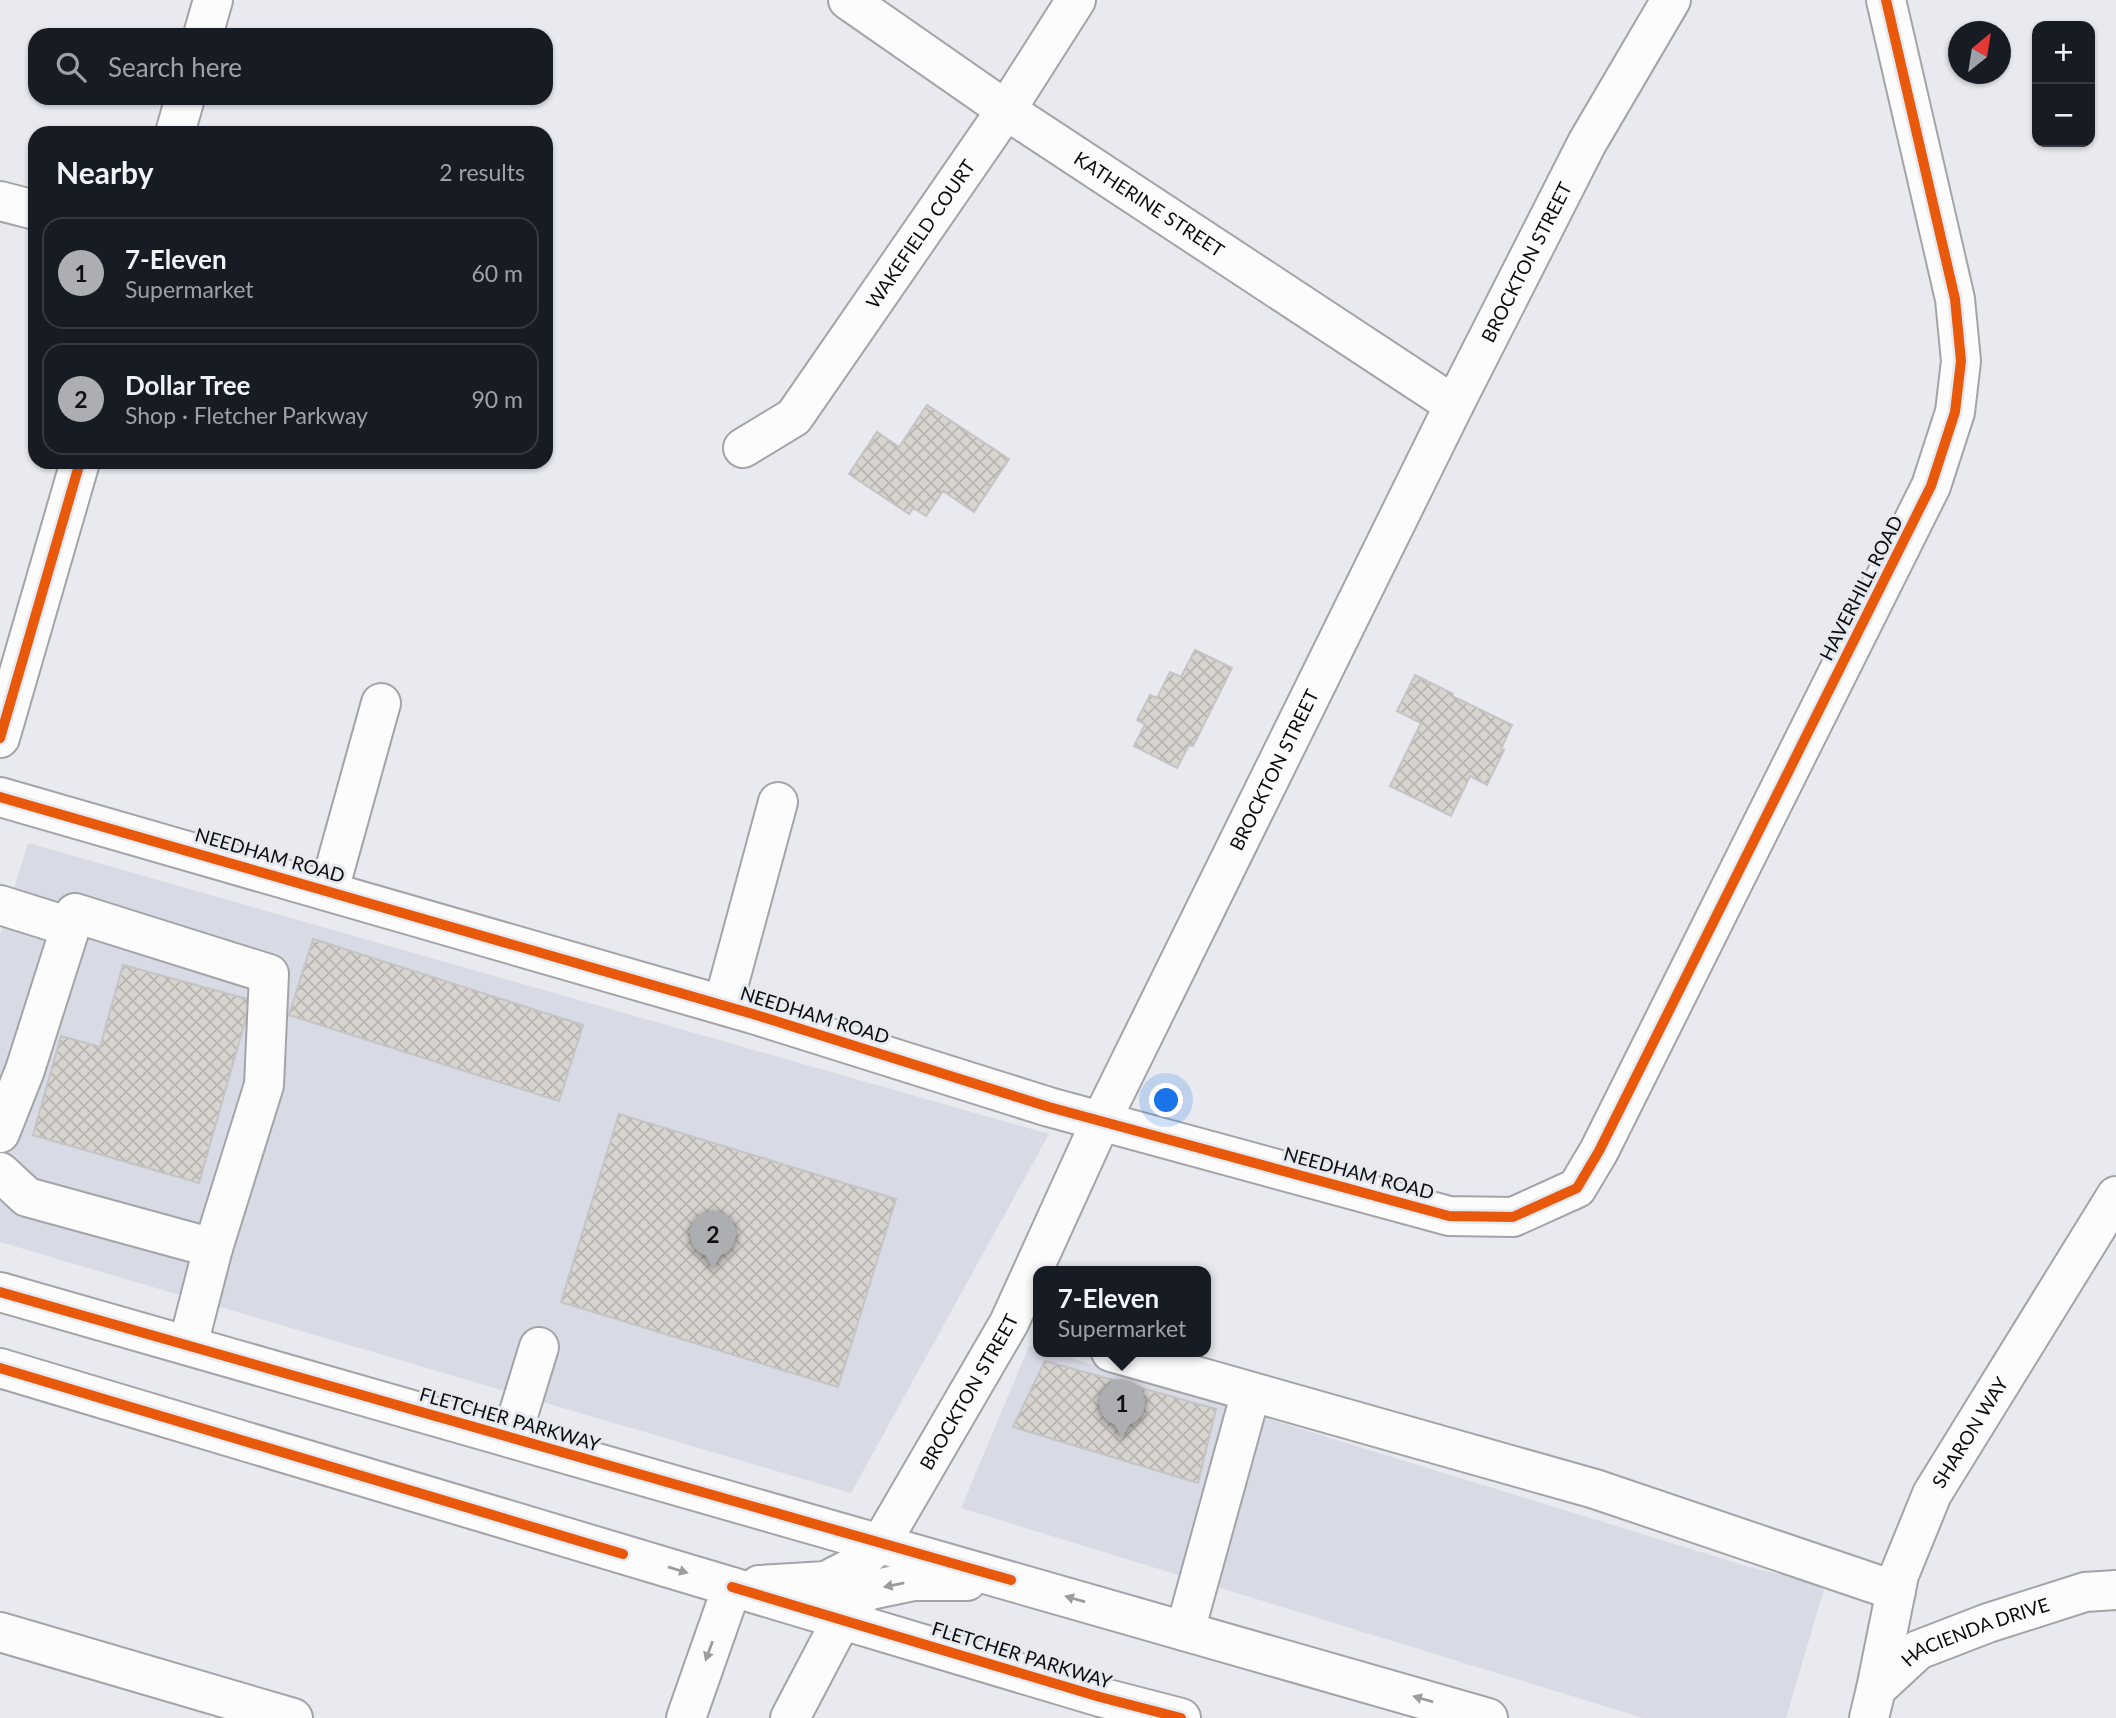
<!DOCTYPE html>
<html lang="en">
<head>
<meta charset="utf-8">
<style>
	:root { --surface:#171b24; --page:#242831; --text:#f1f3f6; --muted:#9ea1a6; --line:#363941; --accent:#adaeb1 }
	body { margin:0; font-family:Lato,sans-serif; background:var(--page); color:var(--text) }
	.controls { position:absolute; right:21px; top:21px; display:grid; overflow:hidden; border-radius:14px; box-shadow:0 2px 5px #0004 }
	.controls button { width:63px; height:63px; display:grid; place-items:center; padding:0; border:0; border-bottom:2px solid var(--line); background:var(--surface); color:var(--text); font:35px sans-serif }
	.compass { position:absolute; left:1948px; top:21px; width:63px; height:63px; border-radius:50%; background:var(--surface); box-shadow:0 2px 5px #0004; rotate:30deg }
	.you { position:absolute; left:1167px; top:1101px; width:24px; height:24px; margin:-18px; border:5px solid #fff; border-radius:50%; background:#1a73e8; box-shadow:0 0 0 10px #1a73e833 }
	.badge { display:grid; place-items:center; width:46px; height:46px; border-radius:50%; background:var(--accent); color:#111; font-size:23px; font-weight:700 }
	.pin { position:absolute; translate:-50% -58px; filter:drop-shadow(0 2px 4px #0008) }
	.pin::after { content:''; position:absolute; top:37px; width:24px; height:21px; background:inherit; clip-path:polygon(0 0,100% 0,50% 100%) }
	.popup { position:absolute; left:1033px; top:1266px; width:178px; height:91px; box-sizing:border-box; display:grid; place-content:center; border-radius:14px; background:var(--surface); filter:drop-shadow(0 2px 5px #0005); font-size:23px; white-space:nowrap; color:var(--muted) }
	.popup b { font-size:26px; color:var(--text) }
	.popup::after { content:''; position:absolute; left:50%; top:100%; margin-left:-14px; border:14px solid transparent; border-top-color:var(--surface) }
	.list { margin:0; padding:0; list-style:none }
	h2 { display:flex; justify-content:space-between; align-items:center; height:91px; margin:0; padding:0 28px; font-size:30px }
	h2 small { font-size:23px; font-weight:400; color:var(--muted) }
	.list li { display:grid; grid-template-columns:46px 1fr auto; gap:21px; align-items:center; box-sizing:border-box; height:112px; margin:0 14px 14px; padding:0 14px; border:2px solid var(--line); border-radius:21px }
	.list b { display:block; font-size:26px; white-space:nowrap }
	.list p { margin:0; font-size:23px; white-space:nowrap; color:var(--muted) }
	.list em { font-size:23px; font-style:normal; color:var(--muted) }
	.icon { flex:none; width:38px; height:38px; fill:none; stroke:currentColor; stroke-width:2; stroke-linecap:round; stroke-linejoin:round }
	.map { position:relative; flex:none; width:2116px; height:1718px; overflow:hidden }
	.search { position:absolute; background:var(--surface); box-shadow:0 2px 5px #0004; left:28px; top:28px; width:525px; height:77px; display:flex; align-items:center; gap:18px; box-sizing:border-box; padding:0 24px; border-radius:21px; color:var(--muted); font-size:26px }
	.panel { position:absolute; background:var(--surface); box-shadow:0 2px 5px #0004; left:28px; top:126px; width:525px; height:343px; border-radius:21px }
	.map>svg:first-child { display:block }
</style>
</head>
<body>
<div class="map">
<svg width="2116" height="1718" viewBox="0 0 2116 1718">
	<defs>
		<pattern id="building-cross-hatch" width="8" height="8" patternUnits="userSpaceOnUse" patternTransform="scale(1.75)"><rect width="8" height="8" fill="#d8d4cf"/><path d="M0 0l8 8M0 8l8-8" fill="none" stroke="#b8b5b1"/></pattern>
	</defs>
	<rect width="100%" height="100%" fill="#e9eaef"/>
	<!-- built -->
	<path fill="#d8dae5" d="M28,843l1021,291 -198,359 -851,-251v-308z
		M1029,1346l9,2v4h13l695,214 79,20 -39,132h-143l-682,-210z"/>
	<!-- building -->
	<path fill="url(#building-cross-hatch)" stroke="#c5c4c5" stroke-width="2" d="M927,405l82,54 -35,53 -31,-21 -17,25 -13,-8 -4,6 -60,-40 28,-42 22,15z
		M1195,650l37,18 -39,78 -4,-1 -12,23 -43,-22 11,-22 -8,-4 13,-25 7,3 13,-26 11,5z
		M1415,675l38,19 -1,2 60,29 -11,24 3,1 -17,35 -17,-9 -19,40 -61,-30 31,-63 -24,-12z
		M313,939l270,86 -24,76 -270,-86z
		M123,965l128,35 -52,183 -166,-48 28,-99 39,11z
		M619,1114l277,85 -58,188 -277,-85z
		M1045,1361l171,48 -18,74 -185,-56z"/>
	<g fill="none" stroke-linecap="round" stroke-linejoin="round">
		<!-- minor casing -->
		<g stroke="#a4a4a8" stroke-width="42">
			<g id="minor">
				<path id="s1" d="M848,0l158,110 448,295"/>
				<path d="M203,35l10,-35"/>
				<path d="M175,133l10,-35"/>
				<path d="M0,201l35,9"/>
				<path id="s2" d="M743,448l51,-31 212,-307 70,-110"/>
				<path d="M0,738l80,-276"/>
				<path d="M0,797l753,217 296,93 400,109 64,1 64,-29 22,-37 332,-665 24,-74 6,-51 -6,-62 -69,-299"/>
				<path d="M329,890l52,-187"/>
				<path d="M0,905l70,22"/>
				<path d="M723,1005l55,-203"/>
				<path d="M0,1133l25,-63 50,-157 194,61 -5,111 -51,163 -25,97"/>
				<path d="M0,1172l27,25 186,51"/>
				<path d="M1111,1352l484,137 301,102"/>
				<path d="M511,1438l28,-91"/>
				<path id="s3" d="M881,1543l128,-220 92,-202 353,-716 133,-262 84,-143"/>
				<path d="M1185,1631l66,-239"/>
				<path d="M0,1632l293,86"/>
				<path id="s4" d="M1876,1689l23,-114 33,-81 184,-298"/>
				<path d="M686,1718l46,-131"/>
				<path d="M790,1718l52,-99"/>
				<path id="s5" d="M1869,1718l7,-29 42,-39 70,-27 97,-31 31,-2"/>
			</g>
		</g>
		<!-- major casing -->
		<g stroke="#a4a4a8" stroke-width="42">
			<path id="major" d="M0,1292l1488,426
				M0,1368l1100,329 81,21
				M759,1585l67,-4 25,-13 30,-25
				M842,1619l24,-28 48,-10h53"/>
		</g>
		<!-- minor -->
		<use href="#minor" stroke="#fcfcfd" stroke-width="38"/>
		<!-- major -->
		<use href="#major" stroke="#fcfcfd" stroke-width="38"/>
		<!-- cycleway casing -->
		<g stroke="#e7e9f1" stroke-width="15">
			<path id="cycleway" d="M0,738l80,-276
				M0,797l753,217 296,93 400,109 64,1 64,-29 22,-37 332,-665 24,-74 6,-51 -6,-62 -69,-299
				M0,1292l1011,288
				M0,1368l623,186
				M732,1587l368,110 81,21"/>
		</g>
		<!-- cycleway -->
		<use href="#cycleway" stroke="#e8590c" stroke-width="10"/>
	</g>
	<!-- one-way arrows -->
	<defs><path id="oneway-solid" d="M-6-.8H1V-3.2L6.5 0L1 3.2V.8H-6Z" transform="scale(1.75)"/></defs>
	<g fill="#9c9c9d">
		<use href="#oneway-solid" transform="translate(678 1570) rotate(17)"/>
		<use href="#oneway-solid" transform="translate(894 1585) rotate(169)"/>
		<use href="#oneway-solid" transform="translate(1075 1599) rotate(-164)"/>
		<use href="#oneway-solid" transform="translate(709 1651) rotate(110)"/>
		<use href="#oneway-solid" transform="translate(1423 1699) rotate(-164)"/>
	</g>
	<g text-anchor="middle" stroke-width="6" stroke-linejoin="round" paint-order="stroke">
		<!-- street labels -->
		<g font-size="19" fill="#0b0c0e" stroke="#e7e9f1">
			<text dy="7" stroke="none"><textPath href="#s1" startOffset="364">KATHERINE STREET</textPath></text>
			<text dy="7" stroke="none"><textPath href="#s2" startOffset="282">WAKEFIELD COURT</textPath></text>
			<text dy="7" stroke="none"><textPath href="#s3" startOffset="1435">BROCKTON STREET</textPath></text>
			<text transform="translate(1861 588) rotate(-63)" y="7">HAVERHILL ROAD</text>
			<text dy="7" stroke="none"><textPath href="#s3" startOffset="868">BROCKTON STREET</textPath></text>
			<text transform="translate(270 855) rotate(16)" y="7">NEEDHAM ROAD</text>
			<text transform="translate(815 1015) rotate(17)" y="7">NEEDHAM ROAD</text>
			<text transform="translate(1359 1173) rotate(15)" y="7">NEEDHAM ROAD</text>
			<text dy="7" stroke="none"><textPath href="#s3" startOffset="175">BROCKTON STREET</textPath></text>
			<text transform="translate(510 1419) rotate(16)" y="7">FLETCHER PARKWAY</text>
			<text dy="7" stroke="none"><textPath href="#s4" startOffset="276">SHARON WAY</textPath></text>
			<text dy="7" stroke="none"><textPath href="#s5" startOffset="147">HACIENDA DRIVE</textPath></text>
			<text transform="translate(1022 1655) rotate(17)" y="7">FLETCHER PARKWAY</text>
		</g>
	</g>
</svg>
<div class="controls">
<button>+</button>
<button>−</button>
</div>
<svg class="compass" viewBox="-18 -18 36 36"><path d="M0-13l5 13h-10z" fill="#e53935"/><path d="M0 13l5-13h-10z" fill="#9ea1a6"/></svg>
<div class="you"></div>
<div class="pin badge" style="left:1122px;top:1438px">1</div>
<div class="popup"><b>7-Eleven</b>Supermarket</div>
<div class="pin badge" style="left:713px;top:1269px">2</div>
<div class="search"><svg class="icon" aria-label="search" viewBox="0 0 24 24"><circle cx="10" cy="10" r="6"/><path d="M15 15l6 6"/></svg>Search here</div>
<section class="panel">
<h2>Nearby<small>2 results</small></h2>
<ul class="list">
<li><span class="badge">1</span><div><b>7-Eleven</b><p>Supermarket</p></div><em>60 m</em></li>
<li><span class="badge">2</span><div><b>Dollar Tree</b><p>Shop · Fletcher Parkway</p></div><em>90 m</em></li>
</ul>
</section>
</div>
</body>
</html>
